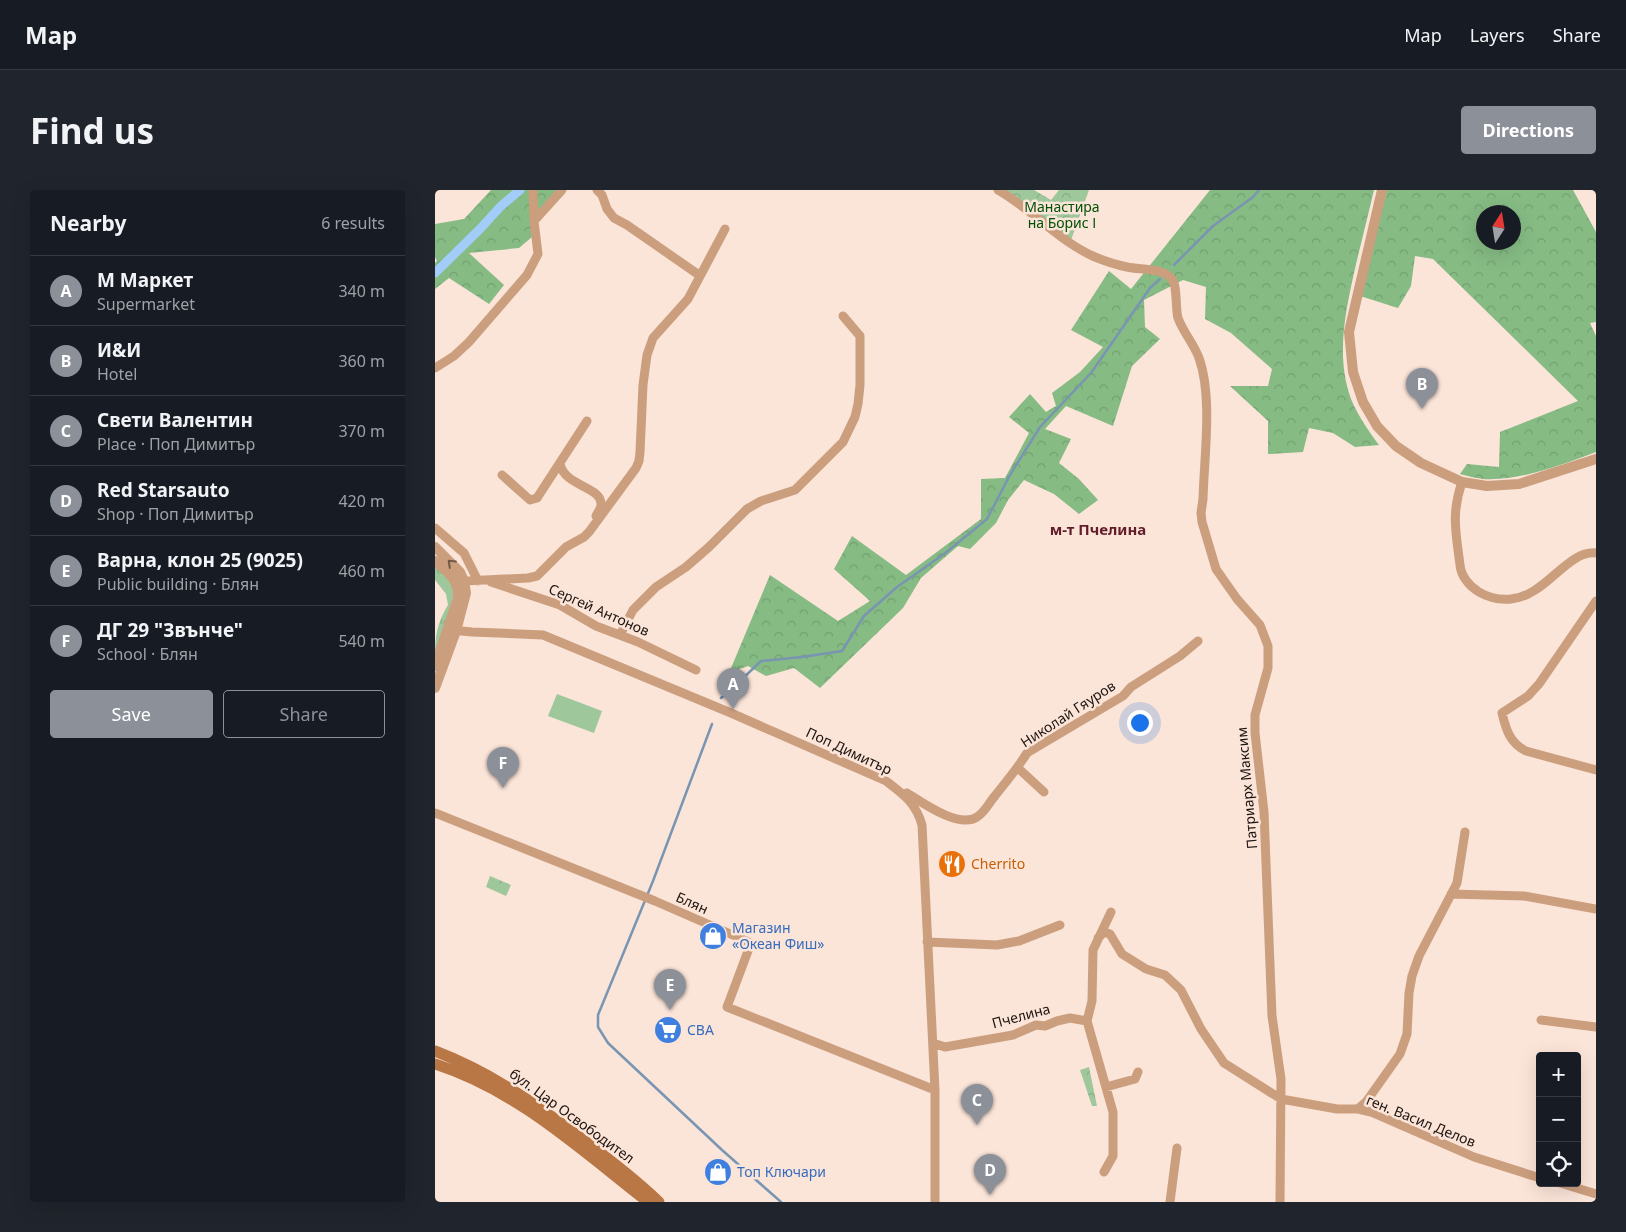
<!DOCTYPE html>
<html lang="en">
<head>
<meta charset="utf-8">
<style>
	:root { --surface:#171b24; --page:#20242c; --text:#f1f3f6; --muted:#9ea1a6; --line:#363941; --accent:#8c9099 }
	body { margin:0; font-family:"Noto Sans",sans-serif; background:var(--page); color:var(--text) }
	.controls { position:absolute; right:15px; bottom:15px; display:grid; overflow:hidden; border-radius:5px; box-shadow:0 5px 20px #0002 }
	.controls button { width:45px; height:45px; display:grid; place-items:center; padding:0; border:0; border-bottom:1px solid var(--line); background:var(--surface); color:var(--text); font:25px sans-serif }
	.compass { position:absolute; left:1041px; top:15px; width:45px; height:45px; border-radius:50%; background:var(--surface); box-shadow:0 5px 20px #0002; rotate:12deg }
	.you { position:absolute; left:704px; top:532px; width:18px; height:18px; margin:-12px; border:4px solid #fff; border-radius:50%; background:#1a73e8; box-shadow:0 0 0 8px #1a73e833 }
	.badge { display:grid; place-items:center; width:32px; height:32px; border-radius:50%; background:var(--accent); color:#fff; font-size:16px; font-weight:700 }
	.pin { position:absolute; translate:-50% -41px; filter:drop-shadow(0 1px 2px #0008) }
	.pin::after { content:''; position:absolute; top:26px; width:18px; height:15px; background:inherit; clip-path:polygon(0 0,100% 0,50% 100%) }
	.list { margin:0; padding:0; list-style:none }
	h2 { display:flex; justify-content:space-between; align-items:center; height:65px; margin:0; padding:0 20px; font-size:21px }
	h2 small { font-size:16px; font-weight:400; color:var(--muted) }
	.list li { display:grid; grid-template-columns:32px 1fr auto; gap:15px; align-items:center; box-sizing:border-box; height:70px; padding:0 20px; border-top:1px solid var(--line) }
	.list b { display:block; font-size:19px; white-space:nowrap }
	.list p { margin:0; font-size:16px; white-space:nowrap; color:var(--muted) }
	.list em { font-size:16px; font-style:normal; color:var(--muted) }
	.actions { display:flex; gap:10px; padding:15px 20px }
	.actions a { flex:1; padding:11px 0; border:1px solid var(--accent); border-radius:5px; text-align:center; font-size:18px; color:var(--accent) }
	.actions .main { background:var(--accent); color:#fff }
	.icon { flex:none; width:28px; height:28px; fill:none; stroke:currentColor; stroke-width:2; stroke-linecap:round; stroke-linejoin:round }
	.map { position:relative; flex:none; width:1161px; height:1012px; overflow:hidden; border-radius:5px }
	header { display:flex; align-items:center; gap:30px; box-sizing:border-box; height:70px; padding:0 25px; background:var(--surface); border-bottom:1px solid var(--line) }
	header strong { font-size:24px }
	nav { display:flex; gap:28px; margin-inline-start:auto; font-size:18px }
	.intro { display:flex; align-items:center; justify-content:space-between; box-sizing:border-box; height:120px; padding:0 30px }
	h1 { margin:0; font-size:35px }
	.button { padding:12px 22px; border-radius:5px; background:var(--accent); color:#fff; font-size:18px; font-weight:700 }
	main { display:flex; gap:30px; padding:0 30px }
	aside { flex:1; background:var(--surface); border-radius:5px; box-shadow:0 5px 20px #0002 }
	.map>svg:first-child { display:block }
</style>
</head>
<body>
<header>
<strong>Map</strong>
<nav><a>Map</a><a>Layers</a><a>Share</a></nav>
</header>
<div class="intro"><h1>Find us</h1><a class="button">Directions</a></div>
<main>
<aside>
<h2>Nearby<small>6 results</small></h2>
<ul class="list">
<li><span class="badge">A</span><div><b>М Маркет</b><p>Supermarket</p></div><em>340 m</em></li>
<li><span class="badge">B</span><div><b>И&amp;И</b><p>Hotel</p></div><em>360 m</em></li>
<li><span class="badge">C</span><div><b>Свети Валентин</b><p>Place · Поп Димитър</p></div><em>370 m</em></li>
<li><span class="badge">D</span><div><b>Red Starsauto</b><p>Shop · Поп Димитър</p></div><em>420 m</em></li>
<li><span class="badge">E</span><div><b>Варна, клон 25 (9025)</b><p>Public building · Блян</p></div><em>460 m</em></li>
<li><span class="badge">F</span><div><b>ДГ 29 &quot;Звънче&quot;</b><p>School · Блян</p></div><em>540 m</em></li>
</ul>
<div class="actions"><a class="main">Save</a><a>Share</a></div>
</aside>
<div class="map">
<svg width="1161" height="1012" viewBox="0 0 1161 1012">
	<defs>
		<pattern id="grass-tufts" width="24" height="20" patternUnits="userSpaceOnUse" patternTransform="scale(1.25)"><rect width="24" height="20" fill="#9ec89c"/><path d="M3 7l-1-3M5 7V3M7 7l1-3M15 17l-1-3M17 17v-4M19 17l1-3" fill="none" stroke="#88ab85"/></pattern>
		<pattern id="forest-crowns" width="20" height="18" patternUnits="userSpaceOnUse" patternTransform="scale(1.25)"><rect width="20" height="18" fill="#86bb84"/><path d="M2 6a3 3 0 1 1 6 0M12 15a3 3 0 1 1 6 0" fill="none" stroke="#73a071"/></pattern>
		<pattern id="park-crowns" width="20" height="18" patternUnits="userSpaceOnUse" patternTransform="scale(1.25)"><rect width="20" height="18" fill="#9ec89c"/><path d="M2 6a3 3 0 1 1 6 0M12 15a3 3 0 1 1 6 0" fill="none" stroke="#88ab85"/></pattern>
	</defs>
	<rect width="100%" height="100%" fill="#fbe4d8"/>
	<!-- grass -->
	<path fill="url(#grass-tufts)" d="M0,371l22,22 -22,83c0,-25 0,-40 13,-61l-2,-11 -11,-14z"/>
	<!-- forest -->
	<path fill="url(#forest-crowns)" fill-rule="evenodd" d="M56,0h69l-27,27 -1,20 -13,11 -50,5 35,32 -15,19 -40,-26 -14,11v-26l2,-2 -2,-4v-33l29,-5z
		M775,0h164c-6,25 -12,50 -18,74 -10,45 -21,91 -5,135 7,17 17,31 28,46l-24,2 -22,-14 -24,-5 -6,24 -35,2v-33l-38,-35h38l4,-17 -41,-36 -26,-14 1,-32 -23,-7 -39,20 1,27 15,12 -28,27 -19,60 -47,-20 -21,23 26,10 -12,24 20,16 19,21 -19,14 -25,-20 -30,-14 -16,20 -12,23 -26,26 -12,-3 -37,32 -18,30 -83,80 -26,-20 -28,8 -18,-10 -19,7 41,-98 68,46 32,-20 -36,-32 18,-33 54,39 75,-56v-40l24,-1 24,-45 -20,-16 21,-23 16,18 10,-6 -4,-13 28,-21 23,-25 -32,-17 38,-59 22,18z
		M951,0h187l23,42v90l-6,1 6,13v116c-35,13 -75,29 -113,27 -8,-1 -15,-3 -23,-5l7,-10 32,3 1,-35 78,-31 -145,-142 -18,-3 -4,30 -13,22 -38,-12zM1048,22h30v30h-30z"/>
	<!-- park -->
	<path fill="url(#park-crowns)" d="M563,0h36l17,10 8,-10h30l-19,53z
		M55,686l21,9 -5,11 -20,-9z
		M654,877l8,39h-5l-12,-36z"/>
	<!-- pitch -->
	<path fill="#9ec89c" d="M122,504l45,17 -8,22 -46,-17z"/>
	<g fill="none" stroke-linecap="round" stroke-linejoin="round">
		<!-- stream -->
		<path stroke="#7995b2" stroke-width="2.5" d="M739,75l39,-39 40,-29 6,-7
			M304,492l22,-21 41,-4 40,-6 22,-35 33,-29 47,-33 43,-35 23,-44 30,-48 51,-54 59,-85 10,-9
			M286,508l8,-7
			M277,534l-59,157 -55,134v12l10,16 114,107 59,52"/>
		<!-- canal -->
		<path stroke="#a1cdf8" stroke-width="9" d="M0,83l45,-44 21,-23 19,-16"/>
		<!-- minor -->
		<path stroke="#cb9e7e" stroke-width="9" d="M162,0l5,5 5,14 7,9 13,7 72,50
			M563,0c34,19 60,51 97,67 10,4 22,8 32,10 13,3 35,1 44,11 7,6 4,30 7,40 5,14 16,26 21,40 14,39 5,100 4,141l-2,14 1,9 14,47 21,30 23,26 8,21v22l-13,47v18l9,79 8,204 9,63 -1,123
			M99,31l28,-31
			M0,178l19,-12 15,-14 58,-67 11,-21 -4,-33 -1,-31
			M125,274c5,23 42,22 41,41 0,3 -3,7 -5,11
			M67,285l28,25 7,-2 50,-77
			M1027,292c-11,32 -6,51 -2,83 1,11 9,21 19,27 10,6 20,8 32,7 35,-3 56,-49 85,-46
			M0,338l29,25 14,28
			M56,392l69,23 36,21 42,16 58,28
			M22,393l7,-2 64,-3 9,-2 29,-29 18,-10 5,-5 47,-64 3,-7 1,-9 3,-67 4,-30 6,-17 35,-39 37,-70
			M1161,411l-57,83 -11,12 -26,17c4,17 8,30 24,38l70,19
			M16,440l21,2 71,3 188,78 155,68c17,13 30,22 36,44l13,265v112
			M185,445l13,-25 23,-23 30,-20 23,-20 38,-38 14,-8 34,-11 48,-48 12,-25 3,-13 2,-19v-49l-17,-20
			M583,578l26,24
			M472,603c16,10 52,36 70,24 8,-5 12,-14 17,-20 12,-15 23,-28 33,-44l96,-57 8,-9 49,-31 18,-15
			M0,623l220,88 96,42 -24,64 208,83
			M1016,704l73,2 72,13
			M663,748l6,-6 6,2 12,20 24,15 19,6 16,15 20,39 23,34 57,36 56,10h21l13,3 103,45 66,21
			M492,752l70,3 22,-4 41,-16
			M1106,830l55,7
			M498,853l12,4 68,-12 23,-10 9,1 12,-5 13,-3 17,3
			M671,897l29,-8 3,-7
			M923,919l8,-7 34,-48 7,-20 2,-41 3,-17 7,-20 38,-73 8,-51
			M669,982l9,-16v-44l-26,-91 5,-20 1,-51 18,-38
			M1125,993l36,11
			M735,1012l7,-54"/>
		<!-- tertiary -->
		<path stroke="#cb9e7e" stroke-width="10" d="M947,0l-33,142 4,40 10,30 14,24 19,20 25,17 41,19 25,4 32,-2 77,-25
			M0,357l25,25 4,9 2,12 -10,38 -21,57
			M0,371c13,11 24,19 23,37l-23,68"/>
		<!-- secondary -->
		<path stroke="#b97745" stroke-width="11" d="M0,861c55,21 101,53 147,88 27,20 53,40 77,63
			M0,874c82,26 146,86 213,138"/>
	</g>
	<!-- one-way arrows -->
	<defs><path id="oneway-chevron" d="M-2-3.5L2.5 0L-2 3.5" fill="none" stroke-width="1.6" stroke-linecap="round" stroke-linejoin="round" transform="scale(1.25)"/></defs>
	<use stroke="#745846" href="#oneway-chevron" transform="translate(16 373) rotate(-136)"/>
	<!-- icons -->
	<defs>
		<g id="restaurant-disc" transform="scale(1.4375)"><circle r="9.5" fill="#e8710a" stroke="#fbe4d8"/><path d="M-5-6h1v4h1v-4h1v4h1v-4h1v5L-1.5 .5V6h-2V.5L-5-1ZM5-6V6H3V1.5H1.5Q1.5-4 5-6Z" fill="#fff"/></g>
		<g id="shop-disc" transform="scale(1.4375)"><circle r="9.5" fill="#3f7fe0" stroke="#fbe4d8"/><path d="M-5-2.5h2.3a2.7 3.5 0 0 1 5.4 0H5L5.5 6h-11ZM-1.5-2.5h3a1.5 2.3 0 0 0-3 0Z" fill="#fff"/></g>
		<g id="supermarket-disc" transform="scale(1.4375)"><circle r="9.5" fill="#3f7fe0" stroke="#fbe4d8"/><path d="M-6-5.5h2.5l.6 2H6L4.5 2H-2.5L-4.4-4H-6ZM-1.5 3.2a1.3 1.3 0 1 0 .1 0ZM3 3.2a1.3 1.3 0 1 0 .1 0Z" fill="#fff"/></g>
	</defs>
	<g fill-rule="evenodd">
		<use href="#restaurant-disc" x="517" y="674"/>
		<use href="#shop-disc" x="278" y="746"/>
		<use href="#supermarket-disc" x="233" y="840"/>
		<use href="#shop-disc" x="283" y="982"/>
	</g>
	<g text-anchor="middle" stroke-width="5" stroke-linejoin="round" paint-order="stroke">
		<!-- park labels -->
		<g font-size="14" fill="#005106" stroke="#fbe4d8">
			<text x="627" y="22">Манастира<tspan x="627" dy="16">на Борис І</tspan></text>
		</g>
		<!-- street labels -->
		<g font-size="14" fill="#1d130e" stroke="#fbe4d8">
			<text transform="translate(164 420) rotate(24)" y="5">Сергей Антонов</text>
			<text transform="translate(633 524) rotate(-33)" y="5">Николай Гяуров</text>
			<text transform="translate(414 561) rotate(25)" y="5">Поп Димитър</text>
			<text transform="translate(812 598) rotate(-95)" y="5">Патриарх Максим</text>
			<text transform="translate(257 713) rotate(24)" y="5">Блян</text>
			<text transform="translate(586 826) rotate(-15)" y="5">Пчелина</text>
			<text transform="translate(137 926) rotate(36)" y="5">бул. Цар Освободител</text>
			<text transform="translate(986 931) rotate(22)" y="5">ген. Васил Делов</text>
		</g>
		<!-- food labels -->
		<g font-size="14" fill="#c56008" stroke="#fbe4d8" text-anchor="start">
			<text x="536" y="679">Cherrito</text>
		</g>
		<!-- shop labels -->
		<g font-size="14" fill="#366cbe" stroke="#fbe4d8" text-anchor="start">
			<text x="297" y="743">Магазин<tspan x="297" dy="16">«Океан Фиш»</tspan></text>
			<text x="252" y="845">CBA</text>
			<text x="302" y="987">Топ Ключари</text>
		</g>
		<!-- neighbourhood labels -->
		<g font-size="15" font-weight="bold" fill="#621d2a" stroke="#fbe4d8">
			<text x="663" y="345">м-т Пчелина</text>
		</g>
	</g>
</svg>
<div class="controls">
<button>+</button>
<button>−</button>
<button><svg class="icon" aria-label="locate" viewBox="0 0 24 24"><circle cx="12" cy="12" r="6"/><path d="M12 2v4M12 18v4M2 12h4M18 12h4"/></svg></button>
</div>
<svg class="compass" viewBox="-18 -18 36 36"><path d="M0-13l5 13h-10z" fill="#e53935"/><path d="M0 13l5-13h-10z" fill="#9ea1a6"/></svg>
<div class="you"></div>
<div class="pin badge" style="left:298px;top:519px">A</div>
<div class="pin badge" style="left:987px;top:219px">B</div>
<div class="pin badge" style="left:542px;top:935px">C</div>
<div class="pin badge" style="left:555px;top:1005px">D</div>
<div class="pin badge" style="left:235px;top:820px">E</div>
<div class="pin badge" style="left:68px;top:598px">F</div>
</div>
</main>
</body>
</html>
